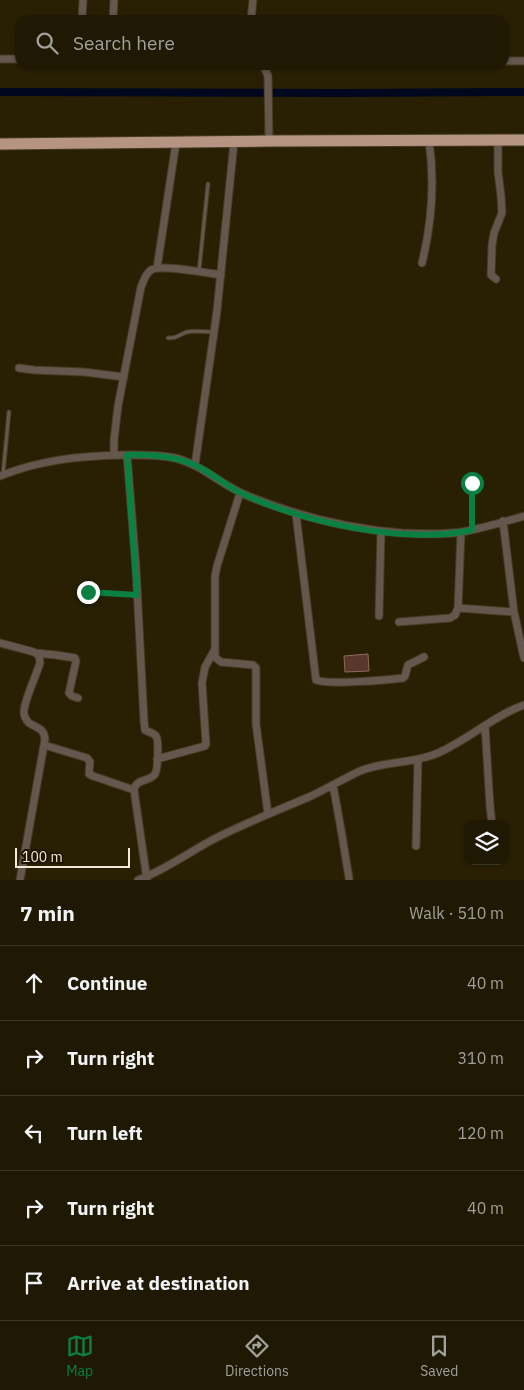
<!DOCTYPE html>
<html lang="en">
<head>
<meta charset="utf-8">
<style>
	:root { --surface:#1f1803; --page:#2c2512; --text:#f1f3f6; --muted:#a1a09a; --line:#3c3725; --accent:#0b8043 }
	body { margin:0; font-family:"IBM Plex Sans",sans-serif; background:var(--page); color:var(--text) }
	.controls { position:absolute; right:15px; bottom:15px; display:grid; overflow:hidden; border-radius:10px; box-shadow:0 1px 4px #0004 }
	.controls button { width:45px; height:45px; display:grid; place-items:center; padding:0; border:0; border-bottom:1px solid var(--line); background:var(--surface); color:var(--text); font:25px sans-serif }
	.scale { position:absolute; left:15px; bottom:12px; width:115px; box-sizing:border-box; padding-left:5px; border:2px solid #f1ebdb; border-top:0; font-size:14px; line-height:18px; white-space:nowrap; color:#f1ebdb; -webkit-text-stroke:4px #201600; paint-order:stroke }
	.stop { position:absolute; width:15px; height:15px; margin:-11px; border:4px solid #0b8043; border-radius:50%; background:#fff }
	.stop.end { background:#0b8043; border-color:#fff; box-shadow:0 1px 5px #0008 }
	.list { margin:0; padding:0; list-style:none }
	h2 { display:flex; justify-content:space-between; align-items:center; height:65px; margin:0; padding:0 20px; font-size:21px }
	h2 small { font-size:16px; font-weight:400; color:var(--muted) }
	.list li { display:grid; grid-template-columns:32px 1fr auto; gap:15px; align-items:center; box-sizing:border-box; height:75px; padding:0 20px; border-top:1px solid var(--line) }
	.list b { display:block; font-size:19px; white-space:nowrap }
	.list em { font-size:16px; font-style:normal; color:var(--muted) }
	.icon { flex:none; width:28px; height:28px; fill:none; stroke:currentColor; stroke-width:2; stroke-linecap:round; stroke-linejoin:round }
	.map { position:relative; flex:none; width:524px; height:880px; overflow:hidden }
	.search { position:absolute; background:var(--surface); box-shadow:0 1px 4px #0004; left:15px; right:15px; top:15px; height:55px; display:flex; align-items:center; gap:12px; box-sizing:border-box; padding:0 18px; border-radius:15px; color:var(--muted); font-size:19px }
	.sheet { height:440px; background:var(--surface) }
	nav { display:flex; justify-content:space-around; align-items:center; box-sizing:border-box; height:70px; border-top:1px solid var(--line); background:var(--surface); font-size:14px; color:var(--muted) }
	nav a { display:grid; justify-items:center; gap:2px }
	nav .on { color:var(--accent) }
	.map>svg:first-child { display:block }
</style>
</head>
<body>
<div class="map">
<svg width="524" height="880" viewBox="0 0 524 880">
	<rect width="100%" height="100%" fill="#292004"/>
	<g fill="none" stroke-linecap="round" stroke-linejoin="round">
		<!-- canal -->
		<path stroke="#01071e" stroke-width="8" d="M0,92l344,1 180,-1"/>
	</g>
	<!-- building -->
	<path fill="#59382b" stroke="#8b6c60" d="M368,654l1,17 -24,1 -1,-16z"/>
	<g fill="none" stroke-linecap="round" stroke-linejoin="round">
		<!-- service casing -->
		<g stroke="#453c22" stroke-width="5">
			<path id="service" d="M199,271l9,-87
				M168,338c10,1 11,-4 19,-6 8,-2 18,0 26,0
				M3,474l6,-62
				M472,529v-46
				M88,592l49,3"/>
		</g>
		<!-- minor casing -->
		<g stroke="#453c22" stroke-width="9">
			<path id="minor" d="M82,20l1,-20
				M113,20l1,-20
				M251,20l2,-20
				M0,59h20
				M504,61h20
				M262,65l2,2 4,9 1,65
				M422,263c10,-41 13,-81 7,-122
				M157,268l19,-125
				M496,279l-5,-4 1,-30 2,-12 8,-20 -1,-17 -3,-24v-31
				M19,368l15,2 50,2 40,5
				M114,455v-15l4,-34 23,-119c3,-6 4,-13 10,-17 10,-6 56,3 70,5
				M127,455l9,113 8,153 1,9c3,2 9,3 11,6 3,3 2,34 -1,38 -5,8 -19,4 -21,16l13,90
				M195,465l22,-154 17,-169
				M0,476c40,-16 79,-20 122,-21 17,0 36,-1 53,3 28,7 47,28 73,38 49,20 101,33 154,37 19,1 40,2 60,-1 21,-4 42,-10 62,-16
				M240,493l-23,73 -2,10v79l1,3 5,4 32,3 3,3v56l12,90
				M296,514l20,166c11,5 73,0 87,-2l2,-2 3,-11 16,-8
				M503,521l11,91 10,46
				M461,532l-3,76 56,4
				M379,616l2,-85
				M399,622l51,-4 5,-3 3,-7
				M0,643l34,9c5,3 6,5 6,11 -3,10 -17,41 -16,49 0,4 2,8 5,11 8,5 15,5 16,16l-25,141
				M36,653l20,2 19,3 1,3 -7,32 3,3 6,2
				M485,726l5,80 2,18
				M44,745l43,13 3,4 -1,12 4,2 41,14
				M157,759l48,-13 1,-2 -4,-61 3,-16 9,-16
				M333,785l9,50 7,43
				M416,846l2,-87
				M138,880c25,-9 50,-27 74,-40 31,-16 64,-29 97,-43 17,-8 34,-18 51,-26 25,-10 53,-7 78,-18 30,-13 55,-37 86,-48"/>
		</g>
		<!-- trunk casing -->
		<g stroke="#453c22" stroke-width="13">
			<path id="trunk" d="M0,144l269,-3 255,-1"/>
		</g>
		<!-- service -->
		<use href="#service" stroke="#65564e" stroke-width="3"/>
		<!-- minor -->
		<use href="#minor" stroke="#65564e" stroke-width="7"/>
		<!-- trunk -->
		<use href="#trunk" stroke="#b69483" stroke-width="11"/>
	</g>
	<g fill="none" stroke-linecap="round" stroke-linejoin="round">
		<!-- route -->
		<path stroke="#0b8043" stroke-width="6" d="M88,592l49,3 -10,-140c26,-1 54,1 77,15 13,7 25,18 39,24 61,28 163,51 229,36v-47"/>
	</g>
</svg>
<div class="controls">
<button><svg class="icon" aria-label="layers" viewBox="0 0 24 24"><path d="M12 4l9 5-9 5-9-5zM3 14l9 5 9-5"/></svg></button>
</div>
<div class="scale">100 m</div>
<div class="stop" style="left:472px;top:483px"></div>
<div class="stop end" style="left:88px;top:592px"></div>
<div class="search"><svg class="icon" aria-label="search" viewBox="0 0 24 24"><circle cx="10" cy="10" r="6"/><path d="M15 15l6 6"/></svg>Search here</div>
</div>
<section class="sheet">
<h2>7 min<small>Walk · 510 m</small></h2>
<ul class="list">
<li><svg class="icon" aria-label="ahead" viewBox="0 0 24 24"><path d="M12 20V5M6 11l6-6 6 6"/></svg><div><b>Continue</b></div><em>40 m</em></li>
<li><svg class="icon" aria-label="right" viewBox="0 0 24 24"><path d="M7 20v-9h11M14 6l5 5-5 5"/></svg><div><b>Turn right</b></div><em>310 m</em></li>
<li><svg class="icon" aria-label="left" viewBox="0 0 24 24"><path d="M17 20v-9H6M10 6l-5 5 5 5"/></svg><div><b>Turn left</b></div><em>120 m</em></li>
<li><svg class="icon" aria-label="right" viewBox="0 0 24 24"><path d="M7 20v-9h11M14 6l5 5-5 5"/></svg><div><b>Turn right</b></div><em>40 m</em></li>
<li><svg class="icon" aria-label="arrive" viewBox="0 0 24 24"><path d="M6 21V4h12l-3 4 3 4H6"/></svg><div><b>Arrive at destination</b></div></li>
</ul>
</section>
<nav>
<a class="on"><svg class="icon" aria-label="map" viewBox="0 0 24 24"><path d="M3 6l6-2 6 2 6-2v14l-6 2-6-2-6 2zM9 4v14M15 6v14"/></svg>Map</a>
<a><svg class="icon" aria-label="directions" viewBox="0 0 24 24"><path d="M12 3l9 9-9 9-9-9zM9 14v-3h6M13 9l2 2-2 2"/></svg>Directions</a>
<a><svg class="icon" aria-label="saved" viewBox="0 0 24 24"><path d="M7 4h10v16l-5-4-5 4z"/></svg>Saved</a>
</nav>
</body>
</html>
